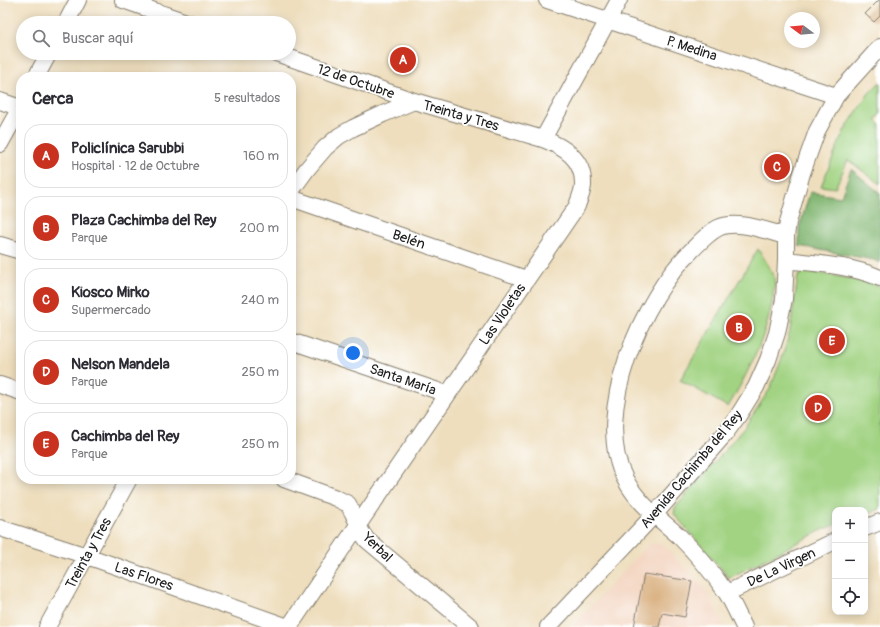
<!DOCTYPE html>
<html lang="es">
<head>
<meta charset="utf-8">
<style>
	:root { --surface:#fff; --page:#f7f7f7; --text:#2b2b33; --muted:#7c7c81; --line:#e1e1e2; --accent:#c8321e }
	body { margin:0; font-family:Pangolin,sans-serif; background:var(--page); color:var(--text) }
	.controls { position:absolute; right:12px; bottom:12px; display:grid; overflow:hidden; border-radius:8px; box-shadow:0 2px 10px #0003 }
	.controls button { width:36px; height:36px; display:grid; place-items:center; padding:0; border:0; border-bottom:1px solid var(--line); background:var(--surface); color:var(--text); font:20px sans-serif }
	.compass { position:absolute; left:784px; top:12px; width:36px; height:36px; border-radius:50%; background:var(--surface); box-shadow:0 2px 10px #0003; rotate:286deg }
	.you { position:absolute; left:353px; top:353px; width:14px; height:14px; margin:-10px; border:3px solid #fff; border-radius:50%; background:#1a73e8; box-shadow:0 0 0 6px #1a73e833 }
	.badge { display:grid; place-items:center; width:26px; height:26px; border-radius:50%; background:var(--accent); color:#fff; font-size:13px; font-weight:700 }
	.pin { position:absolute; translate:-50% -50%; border:2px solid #fff; box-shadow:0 1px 4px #0006 }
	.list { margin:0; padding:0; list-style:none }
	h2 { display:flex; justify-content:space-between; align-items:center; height:52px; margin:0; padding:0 16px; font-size:17px }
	h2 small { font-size:13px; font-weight:400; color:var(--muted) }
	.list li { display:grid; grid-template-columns:26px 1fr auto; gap:12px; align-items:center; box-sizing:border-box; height:64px; margin:0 8px 8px; padding:0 8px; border:1px solid var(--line); border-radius:16px }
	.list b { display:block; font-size:15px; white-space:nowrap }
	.list p { margin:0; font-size:13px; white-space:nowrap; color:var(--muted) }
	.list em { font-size:13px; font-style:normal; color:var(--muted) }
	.icon { flex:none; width:22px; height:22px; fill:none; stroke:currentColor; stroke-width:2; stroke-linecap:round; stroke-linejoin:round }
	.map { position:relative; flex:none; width:880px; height:627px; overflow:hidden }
	.search { position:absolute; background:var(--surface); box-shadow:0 2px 10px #0003; left:16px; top:16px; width:280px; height:44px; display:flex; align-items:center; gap:10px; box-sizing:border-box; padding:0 14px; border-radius:22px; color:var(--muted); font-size:15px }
	.panel { position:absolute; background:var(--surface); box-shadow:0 2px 10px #0003; left:16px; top:72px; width:280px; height:412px; border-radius:16px }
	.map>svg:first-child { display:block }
</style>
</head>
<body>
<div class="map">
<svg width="880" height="627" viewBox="0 0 880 627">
	<rect width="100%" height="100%" fill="#fff"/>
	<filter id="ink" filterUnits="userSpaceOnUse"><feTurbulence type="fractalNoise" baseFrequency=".025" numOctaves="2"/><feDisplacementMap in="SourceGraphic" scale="8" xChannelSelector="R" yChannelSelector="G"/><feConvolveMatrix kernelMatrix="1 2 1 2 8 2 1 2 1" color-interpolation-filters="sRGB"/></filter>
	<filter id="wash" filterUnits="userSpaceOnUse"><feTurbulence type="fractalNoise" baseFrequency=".012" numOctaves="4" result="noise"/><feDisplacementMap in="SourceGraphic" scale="16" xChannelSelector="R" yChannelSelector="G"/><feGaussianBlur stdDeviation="0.9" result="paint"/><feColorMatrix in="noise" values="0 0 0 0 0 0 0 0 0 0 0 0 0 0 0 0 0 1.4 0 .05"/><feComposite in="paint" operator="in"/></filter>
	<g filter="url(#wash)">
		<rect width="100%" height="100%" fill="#eedebd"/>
		<!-- built -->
		<path fill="#f3d4bf" d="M648,544h15l43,46 19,37h-153z"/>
		<!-- green -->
		<path fill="#a1d382" stroke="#5e784f" d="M880,82v32l-4,6 4,5v59l-32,-24 -13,28 -14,-2 23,-55 25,-38z
			M758,249c5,8 16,23 17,33 0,4 -2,10 -2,15 -6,39 -25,76 -45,110l-48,-27z
			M806,271l64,11 10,5v222l-15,6v-5h-30v15l-15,6 -91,47 -55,-64 1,-6 69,-80 26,-39 12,-31 8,-27 8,-55z"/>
		<!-- forest -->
		<path fill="#80b570" stroke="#4e6846" d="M851,169l29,24v70l-6,-3 -75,-14v-18l11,-36 31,5z"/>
		<g id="blocks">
			<!-- building -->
			<path fill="#dbb588" d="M879,0h1v16l-6,6 -9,-8z
				M644,574l48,7 -7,36 -23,-4 -3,14h-25z"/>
		</g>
	</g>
	<g filter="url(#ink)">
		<use href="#blocks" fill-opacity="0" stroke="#857d6c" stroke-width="1"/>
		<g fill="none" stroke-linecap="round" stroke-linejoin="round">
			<!-- minor casing -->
			<g stroke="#857d6c" stroke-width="18">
				<path id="minor" d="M123,0l66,23
					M547,0l289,96
					M66,23l12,-23
					M276,53l138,48
					M36,77l13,-24
					M0,101l21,7
					M543,139l76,-139
					M0,144l21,-38
					M291,198l235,81
					M0,245l21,6
					M786,260c32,4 64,5 94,18
					M291,341l156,53
					M0,385l21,7
					M284,479l52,19 12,6 5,9 9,20 5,7 104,87
					M0,528l87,28 201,71
					M865,528l15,-6
					M727,593l108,-52
					M47,627l82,-148
					M289,627l69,-102 219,-319c2,-7 6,-14 6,-21 1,-26 -19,-38 -40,-46l-129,-38 -31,13 -30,14 -14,8 -14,12 -18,21 -16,22
					M548,627l106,-112 70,-80 14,-19 18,-29 12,-27 9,-27 7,-34 2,-39v-24l2,-14 14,-49 15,-42 19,-35 44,-49
					M744,627c-6,-12 -11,-24 -18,-35 -14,-20 -30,-39 -47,-56 -20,-18 -41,-32 -54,-57 -34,-66 18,-182 67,-229 8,-8 16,-17 26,-22 19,-9 48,3 68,8"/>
			</g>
			<!-- minor -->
			<use href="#minor" stroke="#fff" stroke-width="16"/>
		</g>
	</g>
	<g text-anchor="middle" stroke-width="3.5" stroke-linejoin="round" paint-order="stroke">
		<!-- street labels -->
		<g font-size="14" fill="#1c1c1c" stroke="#fff">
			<text transform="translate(692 48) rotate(18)" y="5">P. Medina</text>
			<text transform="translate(356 81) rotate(19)" y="5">12 de Octubre</text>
			<text transform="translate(461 115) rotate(16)" y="5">Treinta y Tres</text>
			<text transform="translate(409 239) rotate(19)" y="5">Belén</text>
			<text transform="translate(502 314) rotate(-56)" y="5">Las Violetas</text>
			<text transform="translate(403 379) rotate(19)" y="5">Santa María</text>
			<text transform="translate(691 469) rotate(-50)" y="5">Avenida Cachimba del Rey</text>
			<text transform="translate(378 547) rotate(44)" y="5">Yerbal</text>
			<text transform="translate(88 553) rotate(-61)" y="5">Treinta y Tres</text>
			<text transform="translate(781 567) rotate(-25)" y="5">De La Virgen</text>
			<text transform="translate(144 576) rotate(19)" y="5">Las Flores</text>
		</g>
	</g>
</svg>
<div class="controls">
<button>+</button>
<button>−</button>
<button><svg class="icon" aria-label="locate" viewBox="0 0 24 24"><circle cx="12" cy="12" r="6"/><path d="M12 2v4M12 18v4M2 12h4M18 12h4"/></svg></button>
</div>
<svg class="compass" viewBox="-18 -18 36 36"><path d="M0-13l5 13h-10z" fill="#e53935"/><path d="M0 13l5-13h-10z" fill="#7c7c81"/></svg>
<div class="you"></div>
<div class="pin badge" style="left:403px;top:60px">A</div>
<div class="pin badge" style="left:739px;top:328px">B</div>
<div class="pin badge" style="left:777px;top:167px">C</div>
<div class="pin badge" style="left:818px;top:408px">D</div>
<div class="pin badge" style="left:832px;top:341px">E</div>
<div class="search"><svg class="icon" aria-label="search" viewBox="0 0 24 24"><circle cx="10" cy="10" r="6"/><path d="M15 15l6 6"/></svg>Buscar aquí</div>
<section class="panel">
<h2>Cerca<small>5 resultados</small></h2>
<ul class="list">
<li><span class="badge">A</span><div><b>Policlínica Sarubbi</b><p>Hospital · 12 de Octubre</p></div><em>160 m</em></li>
<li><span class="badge">B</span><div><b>Plaza Cachimba del Rey</b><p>Parque</p></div><em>200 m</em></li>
<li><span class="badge">C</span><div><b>Kiosco Mirko</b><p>Supermercado</p></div><em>240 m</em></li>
<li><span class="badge">D</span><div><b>Nelson Mandela</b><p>Parque</p></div><em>250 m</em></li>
<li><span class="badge">E</span><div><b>Cachimba del Rey</b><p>Parque</p></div><em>250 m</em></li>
</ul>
</section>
</div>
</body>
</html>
